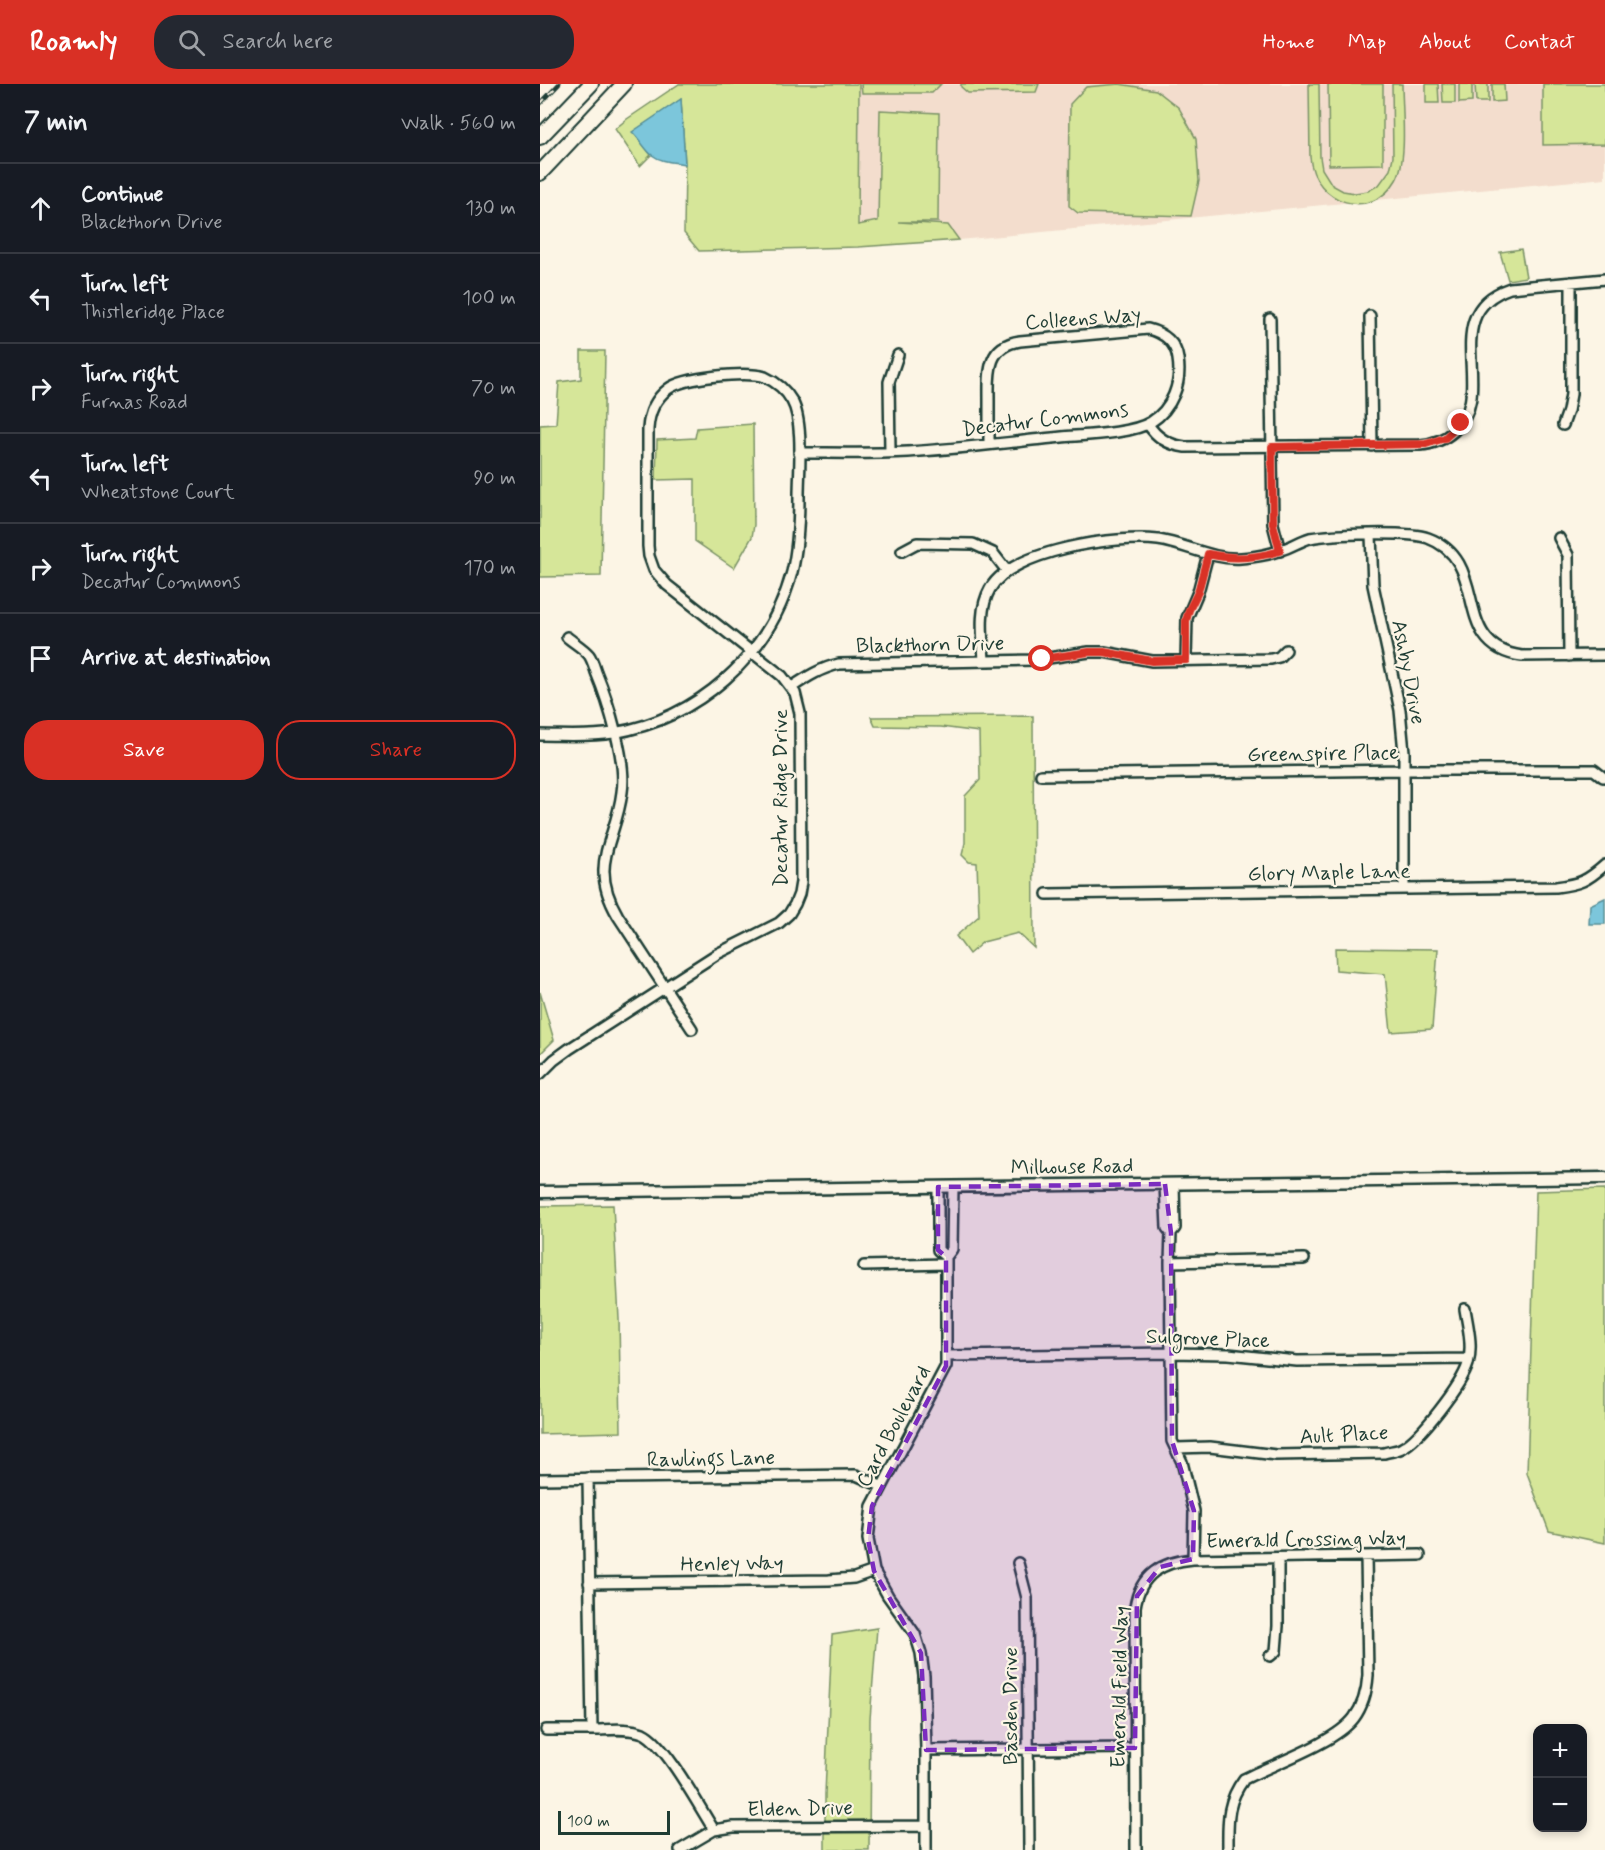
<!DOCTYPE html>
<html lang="en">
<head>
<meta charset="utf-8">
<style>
	:root { --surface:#171b24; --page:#242831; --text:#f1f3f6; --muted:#9ea1a6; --line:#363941; --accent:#d93025 }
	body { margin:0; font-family:Mynerve,sans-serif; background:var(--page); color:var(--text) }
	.controls { position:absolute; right:18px; bottom:18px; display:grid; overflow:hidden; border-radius:12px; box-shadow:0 3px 9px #0003 }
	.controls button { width:54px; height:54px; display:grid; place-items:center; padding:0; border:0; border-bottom:2px solid var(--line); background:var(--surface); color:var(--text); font:30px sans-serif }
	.scale { position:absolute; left:18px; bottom:15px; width:112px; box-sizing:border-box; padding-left:6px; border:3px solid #1f3d34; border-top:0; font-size:16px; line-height:21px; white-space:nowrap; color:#1f3d34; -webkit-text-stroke:4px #fcf5e5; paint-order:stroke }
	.stop { position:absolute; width:18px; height:18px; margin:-14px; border:4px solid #d93025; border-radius:50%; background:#fff }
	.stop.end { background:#d93025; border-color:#fff; box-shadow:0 2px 6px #0008 }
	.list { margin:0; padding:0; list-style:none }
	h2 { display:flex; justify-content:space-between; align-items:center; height:78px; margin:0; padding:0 24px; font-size:26px }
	h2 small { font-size:20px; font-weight:400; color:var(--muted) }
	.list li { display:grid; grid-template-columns:39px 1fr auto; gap:18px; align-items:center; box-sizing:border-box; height:90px; padding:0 24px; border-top:2px solid var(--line) }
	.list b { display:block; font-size:22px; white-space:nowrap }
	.list p { margin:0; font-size:20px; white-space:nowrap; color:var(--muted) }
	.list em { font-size:20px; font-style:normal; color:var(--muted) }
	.actions { display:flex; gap:12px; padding:18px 24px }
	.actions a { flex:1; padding:14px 0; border:2px solid var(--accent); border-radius:24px; text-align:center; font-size:21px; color:var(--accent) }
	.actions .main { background:var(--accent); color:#fff }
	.icon { flex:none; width:33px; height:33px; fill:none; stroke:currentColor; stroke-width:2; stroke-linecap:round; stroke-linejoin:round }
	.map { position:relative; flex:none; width:1065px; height:1766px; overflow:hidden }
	header { display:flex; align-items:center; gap:36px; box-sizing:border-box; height:84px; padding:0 30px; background:var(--accent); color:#fff }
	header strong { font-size:28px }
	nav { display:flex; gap:33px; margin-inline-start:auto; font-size:21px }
	.search { width:420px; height:54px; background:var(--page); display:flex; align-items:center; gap:15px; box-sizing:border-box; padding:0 21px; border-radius:24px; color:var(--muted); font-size:22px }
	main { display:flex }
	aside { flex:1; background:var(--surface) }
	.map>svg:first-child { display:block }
</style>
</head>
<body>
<header>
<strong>Roamly</strong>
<div class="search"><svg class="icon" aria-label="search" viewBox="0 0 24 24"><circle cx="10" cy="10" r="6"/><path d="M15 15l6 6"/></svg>Search here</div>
<nav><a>Home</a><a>Map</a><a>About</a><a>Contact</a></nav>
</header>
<main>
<aside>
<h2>7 min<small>Walk · 560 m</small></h2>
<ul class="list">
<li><svg class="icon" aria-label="ahead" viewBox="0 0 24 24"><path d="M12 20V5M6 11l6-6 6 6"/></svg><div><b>Continue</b><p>Blackthorn Drive</p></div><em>130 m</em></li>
<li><svg class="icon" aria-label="left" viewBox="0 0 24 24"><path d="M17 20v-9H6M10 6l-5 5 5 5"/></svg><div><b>Turn left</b><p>Thistleridge Place</p></div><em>100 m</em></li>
<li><svg class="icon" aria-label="right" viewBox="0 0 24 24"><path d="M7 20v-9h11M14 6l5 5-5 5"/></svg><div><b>Turn right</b><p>Furnas Road</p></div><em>70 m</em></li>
<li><svg class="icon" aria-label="left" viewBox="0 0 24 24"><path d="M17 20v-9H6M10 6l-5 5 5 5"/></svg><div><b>Turn left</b><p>Wheatstone Court</p></div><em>90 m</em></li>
<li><svg class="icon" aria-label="right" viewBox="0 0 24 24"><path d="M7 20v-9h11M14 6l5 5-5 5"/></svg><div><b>Turn right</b><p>Decatur Commons</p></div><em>170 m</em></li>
<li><svg class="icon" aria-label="arrive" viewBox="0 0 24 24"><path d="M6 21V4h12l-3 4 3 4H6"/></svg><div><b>Arrive at destination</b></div></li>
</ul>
<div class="actions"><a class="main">Save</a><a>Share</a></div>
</aside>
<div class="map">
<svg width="1065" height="1766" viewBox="0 0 1065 1766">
	<rect width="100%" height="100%" fill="#fcf5e5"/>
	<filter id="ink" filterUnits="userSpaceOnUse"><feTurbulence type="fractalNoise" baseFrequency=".0167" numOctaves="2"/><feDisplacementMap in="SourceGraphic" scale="12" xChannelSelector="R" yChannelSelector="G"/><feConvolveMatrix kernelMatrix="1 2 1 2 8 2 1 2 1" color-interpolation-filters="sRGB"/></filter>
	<g filter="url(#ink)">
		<!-- built -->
		<path fill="#f3ddcd" d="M319,0h746v94l-646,62 -101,7z"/>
		<!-- green -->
		<path fill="#d6e699" stroke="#7a9266" stroke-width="1.5" d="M139,0h180l-1,141 20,-4 2,-111 59,3 -1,109h-39l49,3 11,15 -101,7 -159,4 -15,-18 1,-69 -4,-65 -48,33 18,23 -11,11 -25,-37 12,-10z
			M321,0h80l-9,9h-70z
			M421,0h78l-3,8 -68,1 -7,-6z
			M579,0l37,6 23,18 17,31 3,42 -8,35 -113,-3 -9,-7 1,-102 16,-17z
			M769,0h10l1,73 2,12 10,16 11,6 12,2 13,-2 11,-6 11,-15 3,-13 -1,-73h10c0,24 6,76 -6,96 -24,42 -82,24 -86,-23z
			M788,0h55v80l-54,1z
			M886,0h12l1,19h-13z
			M902,0h13v19h-12z
			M919,0h13v18l-13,1z
			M935,0h13v18h-12z
			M952,0h12l1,17 -13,1z
			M1003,0h62v60l-62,1z
			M981,165l5,28 -18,3 -8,-28z
			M41,267h24l-4,225 -61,1v-152l16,-1 3,-42 22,-3z
			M213,340l1,101 -2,12 -18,31 -39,-27v-62l-39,1 1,-40 38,-2 2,-10z
			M493,632l1,232 -16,-15 -35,9 -14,12 -13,-18 23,-20 -2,-53 -8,-1 -7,-7 3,-12v-47l15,-16 -1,-48 -38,-5 -66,-1 -4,-9z
			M795,864l103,1 -6,80 -41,3 -6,-58 -49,-4z
			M0,908l14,48 -14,14z
			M1065,1105v354l-56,-12 -22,-58 9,-282z
			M73,1121l6,114 2,113 -81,2v-228z
			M337,1544l-7,91 -1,131h-44v-56l7,-159z"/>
		<!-- water -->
		<path fill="#7bc6db" stroke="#568f98" stroke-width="1.5" d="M141,15l4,65c-11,-2 -24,-2 -33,-9 -6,-4 -13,-17 -20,-23z
			M1065,814v26h-16l1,-19z"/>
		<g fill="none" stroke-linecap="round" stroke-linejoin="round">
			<!-- minor casing -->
			<g stroke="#1f3d34" stroke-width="14">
				<path id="minor" d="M830,232l2,130
					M730,235l3,205 7,27
					M608,340c8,13 21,21 37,23l235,-2c13,-1 24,-5 34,-14 45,-39 -19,-117 56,-143l95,-9
					M1023,341l5,-14 3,-17v-112
					M350,368l-1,-70 9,-27
					M259,369c36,0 73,1 109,-1 51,-3 103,-10 154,-15 23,-2 70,-3 89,-15 21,-13 31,-39 27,-63 -2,-16 -14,-26 -30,-30l-128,12c-34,5 -31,33 -31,60 0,14 0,29 0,43
					M831,451l2,50 27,125 4,42v137
					M1019,454l9,17 1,101
					M362,467l15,-8 56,1 20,9 14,18
					M27,553c7,6 16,11 22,18 3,4 5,11 7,17 12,29 31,89 26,120 -6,50 -35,71 -4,124l74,113
					M646,576l1,-42 11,-26 10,-38
					M444,577c-1,-23 -6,-51 6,-72 21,-39 127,-54 168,-49 28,4 54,20 83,18 14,-1 27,-3 40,-8 10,-3 19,-9 29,-12 21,-4 99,-7 118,0 65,24 20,108 94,118l83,-1
					M252,603c15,-10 29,-19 47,-23l196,-4 54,-8h15l48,9 119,-2 8,-2 7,-7
					M0,651c24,0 49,2 73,-2 84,-14 157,-77 179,-161 6,-25 7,-51 7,-77 0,-24 5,-73 -7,-94 -6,-11 -16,-19 -27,-24 -19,-6 -81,0 -97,12 -13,10 -19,24 -20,40v117l1,10 5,14 13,15 115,91 13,17 5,20 1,169 -2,12 -4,10 -6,10 -10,9 -62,31 -148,95 -15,11 -14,14
					M501,691l363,-5h190l9,7
					M507,810l509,-7c24,-3 31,-6 49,-22
					M625,1100l2,44 4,5 4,-5 -1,-44
					M398,1103v63l8,7
					M631,1149l-1,29 2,179 10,21 12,49 -1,48
					M630,1178l134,-3
					M324,1182l82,-2
					M406,1272l224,-3 58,1 69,7 172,-2
					M636,1364l34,-1 66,8 108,-2c6,-2 13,-2 18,-5 19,-10 60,-64 66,-84 5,-18 0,-37 -3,-55
					M48,1394l4,252c15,0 36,-3 51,3 22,10 57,75 71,97
					M0,1395l316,-4 25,11
					M478,1479l9,35 2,252
					M49,1499l240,-3 25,-2 20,-7
					M730,1572l6,-5 2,-25v-68
					M6,1646h46
					M386,1666l209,-2
					M140,1766l34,-20 19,-3 193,-1
					M386,1766v-100l-2,-74 -3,-23 -6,-19 -27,-38 -14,-25 -6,-32 4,-33 74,-140v-109l6,-8 1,-62
					M596,1766l-1,-243c5,-33 27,-45 58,-48l227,-4
					M688,1766c0,-28 -2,-47 16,-71 29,-15 91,-36 110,-61 9,-12 13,-28 14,-43l-2,-119"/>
			</g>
			<!-- tertiary casing -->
			<g stroke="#1f3d34" stroke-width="15">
				<path id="tertiary" d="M0,1108l1065,-14"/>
			</g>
			<!-- primary casing -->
			<g stroke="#1f3d34" stroke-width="18">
				<path id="primary" d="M0,53l51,-53
					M0,89l84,-89"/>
			</g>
			<!-- minor -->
			<use href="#minor" stroke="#fcf5e5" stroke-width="9"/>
			<!-- tertiary -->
			<use href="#tertiary" stroke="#fcf5e5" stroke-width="10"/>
			<!-- primary -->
			<use href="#primary" stroke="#fcf5e5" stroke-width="14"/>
			<!-- rail casing -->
			<g stroke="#1f3d34" stroke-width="4.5">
				<path id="rail" d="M0,20l19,-20"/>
			</g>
			<!-- rail -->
			<use href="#rail" stroke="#fcf5e5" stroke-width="2" stroke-dasharray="7" stroke-linecap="butt"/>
		</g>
	</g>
	<g fill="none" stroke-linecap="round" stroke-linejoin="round" filter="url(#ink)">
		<!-- route -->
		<path stroke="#d93025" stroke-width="8" d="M502,575l47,-7h15l48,9 34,-1v-39l3,-11 9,-18 10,-38c25,6 48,4 72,-3l-7,-27 -1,-77 154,-3 19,-6 16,-15"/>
	</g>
	<!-- marked area -->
	<path fill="#7b2cbf" fill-opacity="0.2" stroke="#7b2cbf" stroke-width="4.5" stroke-dasharray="12 8" stroke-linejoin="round" d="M625,1100l6,49 1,208 22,70 -1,48 -33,8 -23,29 -2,152 -209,2 -5,-97 -47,-82 -6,-32 4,-33 74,-140v-109l-8,-7v-63z"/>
	<g text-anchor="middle" stroke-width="4.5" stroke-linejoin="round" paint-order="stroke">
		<!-- street labels -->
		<g font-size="21" fill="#1f3d34" stroke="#fcf5e5">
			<text transform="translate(543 234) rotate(-4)" y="7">Colleens Way</text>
			<text transform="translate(505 335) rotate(-7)" y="7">Decatur Commons</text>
			<text transform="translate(390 560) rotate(-1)" y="7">Blackthorn Drive</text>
			<text transform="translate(869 588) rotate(79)" y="7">Ashby Drive</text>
			<text transform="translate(783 669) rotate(-1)" y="7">Greenspire Place</text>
			<text transform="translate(240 714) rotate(-90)" y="7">Decatur Ridge Drive</text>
			<text transform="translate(789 788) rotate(-1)" y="7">Glory Maple Lane</text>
			<text transform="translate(532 1082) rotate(-1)" y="7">Milhouse Road</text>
			<text transform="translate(668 1254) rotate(2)" y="7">Sulgrove Place</text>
			<text transform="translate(353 1342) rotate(-62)" y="7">Card Boulevard</text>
			<text transform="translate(804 1350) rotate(-3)" y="7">Ault Place</text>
			<text transform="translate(171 1374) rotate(-1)" y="7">Rawlings Lane</text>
			<text transform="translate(766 1455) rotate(-1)" y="7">Emerald Crossing Way</text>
			<text transform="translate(192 1479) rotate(-1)" y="7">Henley Way</text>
			<text transform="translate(579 1603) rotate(-89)" y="7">Emerald Field Way</text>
			<text transform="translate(470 1622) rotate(-90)" y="7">Basden Drive</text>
			<text transform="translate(260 1724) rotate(-1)" y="7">Elden Drive</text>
		</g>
	</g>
</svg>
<div class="controls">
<button>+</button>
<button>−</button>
</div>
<div class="scale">100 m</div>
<div class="stop" style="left:502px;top:575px"></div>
<div class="stop end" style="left:921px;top:339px"></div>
</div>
</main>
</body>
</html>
